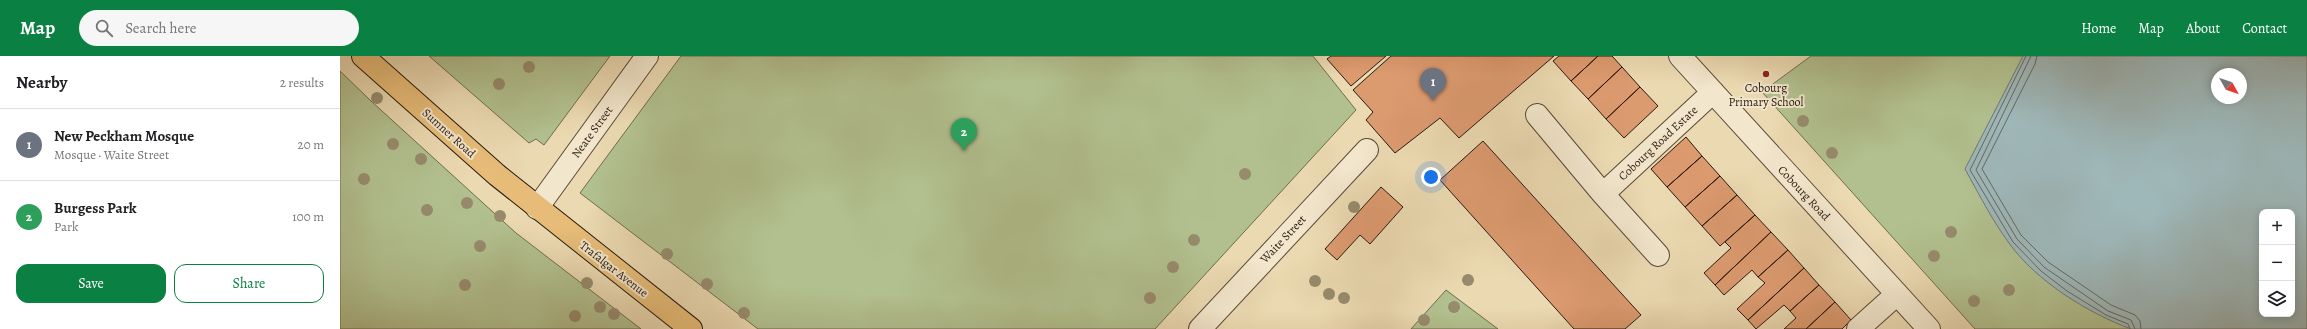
<!DOCTYPE html>
<html lang="en">
<head>
<meta charset="utf-8">
<style>
	:root { --surface:#fff; --page:#f6f6f6; --text:#202124; --muted:#757577; --line:#e0e0e0; --accent:#0b8043 }
	body { margin:0; font-family:Alegreya,serif; background:var(--page); color:var(--text) }
	.controls { position:absolute; right:12px; bottom:12px; display:grid; overflow:hidden; border-radius:8px; box-shadow:0 2px 10px #0003 }
	.controls button { width:36px; height:36px; display:grid; place-items:center; padding:0; border:0; border-bottom:1px solid var(--line); background:var(--surface); color:var(--text); font:20px sans-serif }
	.compass { position:absolute; left:1871px; top:12px; width:36px; height:36px; border-radius:50%; background:var(--surface); box-shadow:0 2px 10px #0003; rotate:130deg }
	.you { position:absolute; left:1091px; top:121px; width:14px; height:14px; margin:-10px; border:3px solid #fff; border-radius:50%; background:#1a73e8; box-shadow:0 0 0 6px #1a73e833 }
	.badge { display:grid; place-items:center; width:26px; height:26px; border-radius:50%; background:var(--accent); color:#fff; font-size:13px; font-weight:700 }
	.pin { position:absolute; translate:-50% -33px; filter:drop-shadow(0 1px 2px #0008) }
	.pin::after { content:''; position:absolute; top:21px; width:14px; height:12px; background:inherit; clip-path:polygon(0 0,100% 0,50% 100%) }
	.list { margin:0; padding:0; list-style:none }
	h2 { display:flex; justify-content:space-between; align-items:center; height:52px; margin:0; padding:0 16px; font-size:17px }
	h2 small { font-size:13px; font-weight:400; color:var(--muted) }
	.list li { display:grid; grid-template-columns:26px 1fr auto; gap:12px; align-items:center; box-sizing:border-box; height:72px; padding:0 16px; border-top:1px solid var(--line) }
	.list b { display:block; font-size:15px; white-space:nowrap }
	.list p { margin:0; font-size:13px; white-space:nowrap; color:var(--muted) }
	.list em { font-size:13px; font-style:normal; color:var(--muted) }
	.actions { display:flex; gap:8px; padding:12px 16px }
	.actions a { flex:1; padding:9px 0; border:1px solid var(--accent); border-radius:12px; text-align:center; font-size:14px; color:var(--accent) }
	.actions .main { background:var(--accent); color:#fff }
	.icon { flex:none; width:22px; height:22px; fill:none; stroke:currentColor; stroke-width:2; stroke-linecap:round; stroke-linejoin:round }
	.map { position:relative; flex:none; width:1967px; height:273px; overflow:hidden }
	header { display:flex; align-items:center; gap:24px; box-sizing:border-box; height:56px; padding:0 20px; background:var(--accent); color:#fff }
	header strong { font-size:19px }
	nav { display:flex; gap:22px; margin-inline-start:auto; font-size:14px }
	.search { width:280px; height:36px; background:var(--page); display:flex; align-items:center; gap:10px; box-sizing:border-box; padding:0 14px; border-radius:22px; color:var(--muted); font-size:15px }
	main { display:flex }
	aside { flex:1; background:var(--surface) }
	.map>svg:first-child { display:block }
</style>
</head>
<body>
<header>
<strong>Map</strong>
<div class="search"><svg class="icon" aria-label="search" viewBox="0 0 24 24"><circle cx="10" cy="10" r="6"/><path d="M15 15l6 6"/></svg>Search here</div>
<nav><a>Home</a><a>Map</a><a>About</a><a>Contact</a></nav>
</header>
<main>
<aside>
<h2>Nearby<small>2 results</small></h2>
<ul class="list">
<li><span class="badge" style="background:#6b7280">1</span><div><b>New Peckham Mosque</b><p>Mosque · Waite Street</p></div><em>20 m</em></li>
<li><span class="badge" style="background:#2e9e5b">2</span><div><b>Burgess Park</b><p>Park</p></div><em>100 m</em></li>
</ul>
<div class="actions"><a class="main">Save</a><a>Share</a></div>
</aside>
<div class="map">
<svg width="1967" height="273" viewBox="0 0 1967 273">
	<rect width="100%" height="100%" fill="#ebd9b1"/>
	<filter id="stains"><feTurbulence type="fractalNoise" baseFrequency=".005" numOctaves="4"/><feColorMatrix values="0 0 0 0 .2 0 0 0 0 .09 0 0 0 0 .02 0 0 0 .5 -.17"/></filter>
	<radialGradient id="worn" r=".72"><stop offset=".6" stop-color="#630" stop-opacity="0"/><stop offset="1" stop-color="#630" stop-opacity=".3"/></radialGradient>
	<!-- green -->
	<path fill="#b2c08f" stroke="#6e6c4f" fill-rule="evenodd" d="M89,0h181l-66,89 -8,-6 -7,4z
		M341,0h632l43,54 -201,219h-397l-178,-136z
		M1471,0h496v273h-332l-213,-237zM1877,18h24v24h-24zM1922,156h30v102h-30z
		M0,15l31,30 145,132 125,96h-301z
		M1106,234l52,39h-87z"/>
	<!-- water -->
	<path fill="#9eb7b8" stroke="#6f7874" fill-rule="evenodd" d="M1683,0h284v273h-176c-43,-16 -95,-48 -122,-86 -17,-23 -30,-49 -44,-74zM1877,18h24v24h-24zM1922,156h30v102h-30z"/>
	<g fill="none" stroke-linecap="round" stroke-linejoin="round">
		<!-- shore -->
		<path stroke="#646864" stroke-width="1" d="M1686,0l-56,114 43,72 28,29 26,20 39,24 22,9 2,5
			M1691,0l-55,114 41,69 27,28 64,44 23,9 4,9
			M1697,0l-2,8 -53,105 39,66 27,27 63,43 24,10 5,6 1,8"/>
	</g>
	<!-- building -->
	<path fill="#dc9a6f" stroke="#29190f" d="M991,0h55l-35,30 -24,-27z
		M1051,0h163l-95,82 -19,-20 -45,35 -29,-33 7,-8 -20,-22z
		M1219,0h39l-27,25 -18,-20z
		M1258,0h14l10,11 -34,32 -17,-18z
		M1282,11l18,20 -34,32 -18,-20z
		M1300,31l18,19 -34,32 -18,-19z
		M1346,81l16,19 -35,31 -16,-18z
		M1143,85l158,174 -16,14h-51l-134,-149z
		M1362,100l18,20 -35,31 -18,-20z
		M1380,120l17,19 -35,31 -17,-19z
		M1041,131l22,20 -33,37 -10,-9 -23,25 -12,-11z
		M1397,139l18,20 -35,31 -18,-20z
		M1415,159l16,17 -56,53 -11,-12 27,-25 -6,-6z
		M1431,176l17,18 -30,27 -6,-7 -28,25 -9,-10z
		M1448,194l16,18 -56,52 -11,-11 28,-26 -7,-6z
		M1464,212l15,17 -29,26 -6,-6 -28,24 -8,-9z
		M1479,229l16,17 -29,27h-22l12,-11 -6,-7z
		M1495,246l16,18 -9,9h-36z"/>
	<g fill="none" stroke-linecap="round" stroke-linejoin="round">
		<!-- minor casing -->
		<g stroke="#5a4938" stroke-width="24">
			<path id="minor" d="M1340,0l249,273
				M1197,59l66,79
				M197,152l110,-152
				M1318,199l-55,-61 110,-102
				M860,273l167,-179
				M1518,273l39,-35"/>
		</g>
		<!-- major casing -->
		<g stroke="#29190f" stroke-width="24">
			<path id="major" d="M23,0l134,119 194,154"/>
		</g>
		<!-- minor -->
		<use href="#minor" stroke="#f2e6cc" stroke-width="22"/>
		<!-- major -->
		<use href="#major" stroke="#e6bc78" stroke-width="22"/>
	</g>
	<!-- trees -->
	<g fill="#978b6d">
		<circle cx="189" cy="11" r="6"/>
		<circle cx="159" cy="28" r="6"/>
		<circle cx="37" cy="42" r="6"/>
		<circle cx="1463" cy="65" r="6"/>
		<circle cx="53" cy="88" r="6"/>
		<circle cx="1492" cy="97" r="6"/>
		<circle cx="81" cy="103" r="6"/>
		<circle cx="905" cy="118" r="6"/>
		<circle cx="24" cy="123" r="6"/>
		<circle cx="127" cy="147" r="6"/>
		<circle cx="1014" cy="151" r="6"/>
		<circle cx="87" cy="154" r="6"/>
		<circle cx="160" cy="160" r="6"/>
		<circle cx="1611" cy="176" r="6"/>
		<circle cx="854" cy="184" r="6"/>
		<circle cx="140" cy="190" r="6"/>
		<circle cx="327" cy="198" r="6"/>
		<circle cx="1594" cy="200" r="6"/>
		<circle cx="833" cy="211" r="6"/>
		<circle cx="1128" cy="224" r="6"/>
		<circle cx="975" cy="225" r="6"/>
		<circle cx="247" cy="227" r="6"/>
		<circle cx="367" cy="228" r="6"/>
		<circle cx="125" cy="229" r="6"/>
		<circle cx="1669" cy="234" r="6"/>
		<circle cx="989" cy="238" r="6"/>
		<circle cx="810" cy="242" r="6"/>
		<circle cx="1004" cy="242" r="6"/>
		<circle cx="1634" cy="245" r="6"/>
		<circle cx="260" cy="251" r="6"/>
		<circle cx="1114" cy="251" r="6"/>
		<circle cx="404" cy="257" r="6"/>
		<circle cx="274" cy="258" r="6"/>
		<circle cx="235" cy="260" r="6"/>
		<circle cx="1084" cy="264" r="6"/>
	</g>
	<!-- markers -->
	<circle fill="#8f2418" stroke="#f2e6cc" stroke-width="1.5" cx="1426" cy="18" r="4"/>
	<g text-anchor="middle" stroke-width="4" stroke-linejoin="round" paint-order="stroke">
		<!-- poi labels -->
		<g font-size="12" fill="#29190f" stroke="#f2e6cc">
			<text x="1426" y="36">Cobourg<tspan x="1426" dy="14">Primary School</tspan></text>
		</g>
		<!-- street labels -->
		<g font-size="12" fill="#29190f" stroke="#f2e6cc">
			<text transform="translate(252 76) rotate(-54)" y="4">Neate Street</text>
			<text transform="translate(109 77) rotate(42)" y="4">Sumner Road</text>
			<text transform="translate(1318 87) rotate(-43)" y="4">Cobourg Road Estate</text>
			<text transform="translate(1464 137) rotate(47)" y="4">Cobourg Road</text>
			<text transform="translate(943 183) rotate(-47)" y="4">Waite Street</text>
			<text transform="translate(274 213) rotate(38)" y="4">Trafalgar Avenue</text>
		</g>
	</g>
	<rect width="100%" height="100%" filter="url(#stains)"/>
	<rect width="100%" height="100%" fill="url(#worn)"/>
</svg>
<div class="controls">
<button>+</button>
<button>−</button>
<button><svg class="icon" aria-label="layers" viewBox="0 0 24 24"><path d="M12 4l9 5-9 5-9-5zM3 14l9 5 9-5"/></svg></button>
</div>
<svg class="compass" viewBox="-18 -18 36 36"><path d="M0-13l5 13h-10z" fill="#e53935"/><path d="M0 13l5-13h-10z" fill="#757577"/></svg>
<div class="you"></div>
<div class="pin badge" style="left:1093px;top:45px;background:#6b7280">1</div>
<div class="pin badge" style="left:624px;top:95px;background:#2e9e5b">2</div>
</div>
</main>
</body>
</html>
